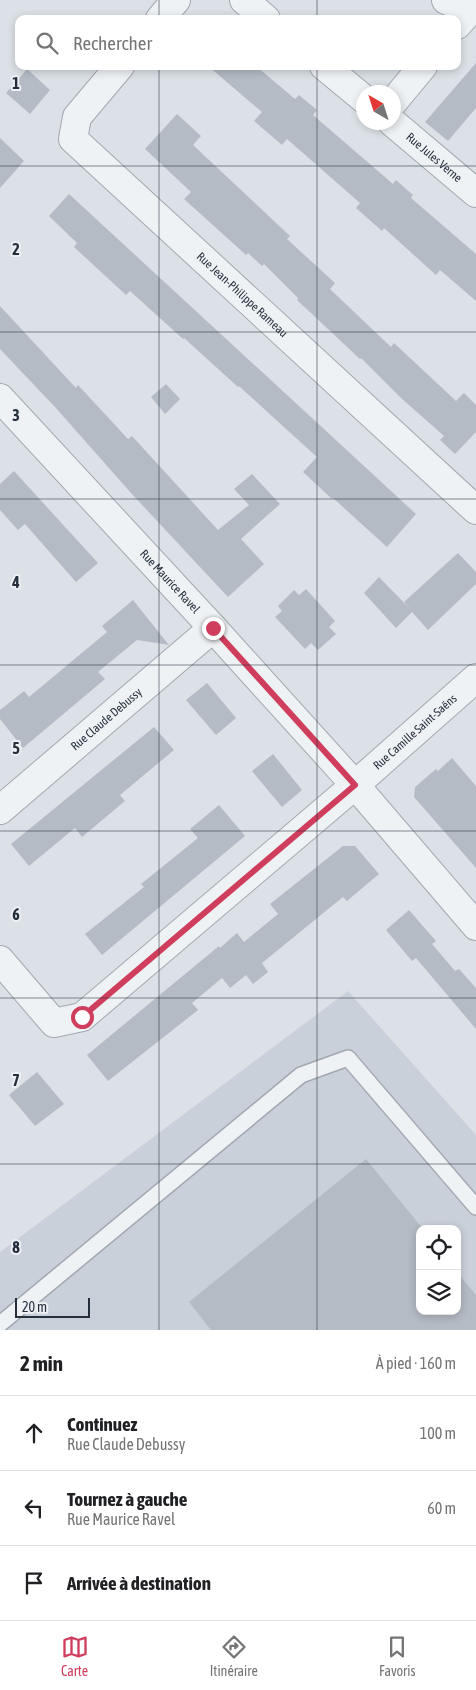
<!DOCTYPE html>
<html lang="fr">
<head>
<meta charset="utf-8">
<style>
	:root { --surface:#fff; --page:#f6f6f6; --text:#202124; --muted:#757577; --line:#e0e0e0; --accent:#d03e5d }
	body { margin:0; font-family:"Asap Condensed",sans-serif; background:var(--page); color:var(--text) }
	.controls { position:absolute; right:15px; bottom:15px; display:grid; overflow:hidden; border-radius:10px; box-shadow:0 2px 8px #0003 }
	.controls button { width:45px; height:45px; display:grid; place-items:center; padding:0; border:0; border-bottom:1px solid var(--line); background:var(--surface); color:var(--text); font:25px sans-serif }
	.compass { position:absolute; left:356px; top:85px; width:45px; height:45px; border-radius:50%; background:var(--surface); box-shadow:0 2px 8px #0003; rotate:321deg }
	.scale { position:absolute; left:15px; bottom:12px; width:75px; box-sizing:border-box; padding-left:5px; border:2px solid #26303d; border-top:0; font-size:14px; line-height:18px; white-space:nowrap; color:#26303d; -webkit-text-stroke:4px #ecf0f5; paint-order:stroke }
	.stop { position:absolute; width:15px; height:15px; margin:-11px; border:4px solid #d03e5d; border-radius:50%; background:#fff }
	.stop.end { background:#d03e5d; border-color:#fff; box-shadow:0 1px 5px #0008 }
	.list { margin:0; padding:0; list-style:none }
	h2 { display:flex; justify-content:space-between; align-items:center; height:65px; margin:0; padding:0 20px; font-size:21px }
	h2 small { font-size:16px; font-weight:400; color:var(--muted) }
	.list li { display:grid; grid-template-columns:32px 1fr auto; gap:15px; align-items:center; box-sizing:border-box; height:75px; padding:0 20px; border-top:1px solid var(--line) }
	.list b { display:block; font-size:19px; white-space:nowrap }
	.list p { margin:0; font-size:16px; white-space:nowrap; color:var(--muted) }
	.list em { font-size:16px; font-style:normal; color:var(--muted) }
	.icon { flex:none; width:28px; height:28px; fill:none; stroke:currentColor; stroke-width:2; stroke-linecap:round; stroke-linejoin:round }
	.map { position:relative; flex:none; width:476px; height:1330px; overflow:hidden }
	.search { position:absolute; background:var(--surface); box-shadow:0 2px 8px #0003; left:15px; right:15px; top:15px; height:55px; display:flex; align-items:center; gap:12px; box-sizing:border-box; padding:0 18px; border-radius:10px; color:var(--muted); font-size:19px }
	.sheet { height:290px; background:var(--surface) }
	nav { display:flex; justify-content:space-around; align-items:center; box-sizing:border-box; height:70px; border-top:1px solid var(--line); background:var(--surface); font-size:14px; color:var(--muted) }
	nav a { display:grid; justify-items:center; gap:2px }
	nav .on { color:var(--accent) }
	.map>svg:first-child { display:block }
</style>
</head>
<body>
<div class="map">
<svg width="476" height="1330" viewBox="0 0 476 1330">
	<rect width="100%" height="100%" fill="#dce1e7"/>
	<!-- built -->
	<path fill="#cad0d9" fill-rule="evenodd" d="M348,991l128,144v195h-476v-78zM420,1229h37v82h-37z"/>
	<!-- building -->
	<path fill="#b4bbc4" d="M476,63v45l-28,33 -23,-19z
		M208,66h48l39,33 4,-4 18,15 -4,5 80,69 3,-4 17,15 -2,3 65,56v47l-36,-31 -4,5 -52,-47 -2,3 -26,-23 4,-5 -73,-64 -5,6 -28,-24 8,-9z
		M27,69l23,21 -20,24 -24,-21z
		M177,114l24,22 -8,9 97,91 -3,3 48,44 -5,6 61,58 3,-4 62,58 8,-8 12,12v27l-21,22 -15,-14 4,-4 -43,-38 -40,-40 -1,1 -63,-59 1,-2 -34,-34 -2,2 -14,-13 -2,2 -62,-56 7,-7 -46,-43z
		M0,138l24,23 -24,27z
		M69,194l347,320 -29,33 -54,-49 -1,1 -29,-27 14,-15 -78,-71 -1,1 -54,-49 -1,1 -53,-48 -4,4 -52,-48 3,-4 -28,-27z
		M0,306l76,82 2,-3 50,54 4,-3 86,94 31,-25 -15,-16 18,-15 28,30 -39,35 23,25 -36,33 -97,-104 -76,-86 -55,-58z
		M166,384l14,15 -15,15 -14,-17z
		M14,471l84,92 -22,19 -51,-58 -7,6 -18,-20v-26z
		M458,553l18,19v12l-48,46 -16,-18 -16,16 -32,-35 15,-16 33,34 -8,-9z
		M306,589l29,32 -6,6 7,7 -18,16 -7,-7 -6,6 -30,-32 7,-6 -4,-5 16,-16 5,5z
		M133,600l36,45 -32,-5 -39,32 7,7 -82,69 -23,-29v-9l24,-19 5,6 78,-65 -5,-6z
		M207,683l29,35 -20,17 -30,-35z
		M154,727l20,23 -54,45 5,6 -43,36 -7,-9 -46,38 -18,-22z
		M273,754l29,36 -20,17 -30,-36z
		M452,758l24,28v82l-62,-71 1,-10 21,-18 2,2z
		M219,805l26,31 -143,119 -17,-21 59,-47 -3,-3 57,-46 -8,-9z
		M343,846h12l24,28 -32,27 -4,-4 -81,66 6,9 -15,12 -7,-9 -16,13 -8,-10 -30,25 6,7 -90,71 -21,-26 132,-109 1,2 17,-15 7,9 34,-28 -8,-10z
		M409,910l27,31 -4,3 23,27 4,-2 17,19v41l-60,-71 -4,3 -26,-31z
		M37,1072l27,32 -29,22 -26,-31z
		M366,1159l57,70h-3v82h37v-39l19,23v35h-265l-22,-28z"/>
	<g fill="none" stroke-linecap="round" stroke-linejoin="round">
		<!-- lane casing -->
		<g stroke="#a2a8b1" stroke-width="18">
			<path id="lane" d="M0,1324l301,-249 47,-17 128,149"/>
		</g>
		<!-- street casing -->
		<g stroke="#a2a8b1" stroke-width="30">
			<g id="street">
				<path d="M244,0l22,19"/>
				<path d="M446,0l24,10"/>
				<path d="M160,19l16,-19"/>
				<path d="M457,25l19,-21"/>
				<path id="s1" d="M120,66l-43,51 -4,22 403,371"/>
				<path d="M324,66l40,33"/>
				<path d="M394,101l29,-35"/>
				<path id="s2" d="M392,122l84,71"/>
				<path id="s3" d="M0,398l213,230 142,157 121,141"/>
				<path id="s4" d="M0,810l213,-182"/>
				<path id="s5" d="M0,960l54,63 28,-6 273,-232 121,-107"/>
			</g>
		</g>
		<!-- lane -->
		<use href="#lane" stroke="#eff2f5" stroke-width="15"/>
		<!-- street -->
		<use href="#street" stroke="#eff2f5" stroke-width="28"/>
	</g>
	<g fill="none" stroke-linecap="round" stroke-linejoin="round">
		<!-- route -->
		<path stroke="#d03e5d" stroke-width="6" d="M82,1017l273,-232 -142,-157"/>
	</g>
	<!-- grid -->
	<path fill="none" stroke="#26303d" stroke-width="1" stroke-opacity="0.55" d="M159,0v19M317,0v19M159,66v1264M317,66v1264M0,166h476M0,332h476M0,499h476M0,665h476M0,831h476M0,998h476M0,1164h476"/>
	<g text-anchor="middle" stroke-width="4" stroke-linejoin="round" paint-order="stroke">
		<!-- street labels -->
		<g font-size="12" fill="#26303d" stroke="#ecf0f5">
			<text dy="4" stroke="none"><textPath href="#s2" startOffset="55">Rue Jules Verne</textPath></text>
			<text dy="4" stroke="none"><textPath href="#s1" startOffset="319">Rue Jean-Philippe Rameau</textPath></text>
			<text dy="4" stroke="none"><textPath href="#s3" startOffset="250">Rue Maurice Ravel</textPath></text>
			<text dy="4" stroke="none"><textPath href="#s4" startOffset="140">Rue Claude Debussy</textPath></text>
			<text dy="4" stroke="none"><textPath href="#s5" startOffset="550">Rue Camille Saint-Saëns</textPath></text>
		</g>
	</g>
	<g font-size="16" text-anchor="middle" font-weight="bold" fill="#26303d" stroke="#ecf0f5" stroke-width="4" stroke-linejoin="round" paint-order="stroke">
		<text x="16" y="89">1</text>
		<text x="16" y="255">2</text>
		<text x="16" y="421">3</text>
		<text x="16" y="588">4</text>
		<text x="16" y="754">5</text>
		<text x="16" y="920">6</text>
		<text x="16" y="1086">7</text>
		<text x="16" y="1253">8</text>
	</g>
</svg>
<div class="controls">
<button><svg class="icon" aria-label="locate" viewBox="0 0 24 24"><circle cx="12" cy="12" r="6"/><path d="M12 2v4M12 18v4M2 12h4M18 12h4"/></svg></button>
<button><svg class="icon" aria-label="layers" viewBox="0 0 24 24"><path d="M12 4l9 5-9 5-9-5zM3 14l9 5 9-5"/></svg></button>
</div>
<svg class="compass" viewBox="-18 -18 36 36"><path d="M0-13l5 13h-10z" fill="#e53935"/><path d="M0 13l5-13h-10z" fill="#757577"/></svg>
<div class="scale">20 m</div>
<div class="stop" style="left:82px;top:1017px"></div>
<div class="stop end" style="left:213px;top:628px"></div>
<div class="search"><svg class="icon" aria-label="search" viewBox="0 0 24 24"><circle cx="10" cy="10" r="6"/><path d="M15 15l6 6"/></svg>Rechercher</div>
</div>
<section class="sheet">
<h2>2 min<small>À pied · 160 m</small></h2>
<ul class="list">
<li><svg class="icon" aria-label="ahead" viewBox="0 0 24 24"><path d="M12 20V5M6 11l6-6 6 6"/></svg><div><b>Continuez</b><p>Rue Claude Debussy</p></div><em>100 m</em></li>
<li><svg class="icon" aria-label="left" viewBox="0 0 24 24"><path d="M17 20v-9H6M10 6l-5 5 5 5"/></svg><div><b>Tournez à gauche</b><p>Rue Maurice Ravel</p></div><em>60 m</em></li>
<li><svg class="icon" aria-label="arrive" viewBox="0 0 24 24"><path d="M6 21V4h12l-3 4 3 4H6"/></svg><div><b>Arrivée à destination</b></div></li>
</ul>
</section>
<nav>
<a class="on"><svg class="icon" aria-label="map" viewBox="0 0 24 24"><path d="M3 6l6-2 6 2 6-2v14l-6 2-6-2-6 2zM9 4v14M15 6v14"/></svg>Carte</a>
<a><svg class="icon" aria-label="directions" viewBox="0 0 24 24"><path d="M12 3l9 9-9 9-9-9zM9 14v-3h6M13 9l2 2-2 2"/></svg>Itinéraire</a>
<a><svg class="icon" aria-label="saved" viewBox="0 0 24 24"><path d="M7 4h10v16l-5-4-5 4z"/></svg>Favoris</a>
</nav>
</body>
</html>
